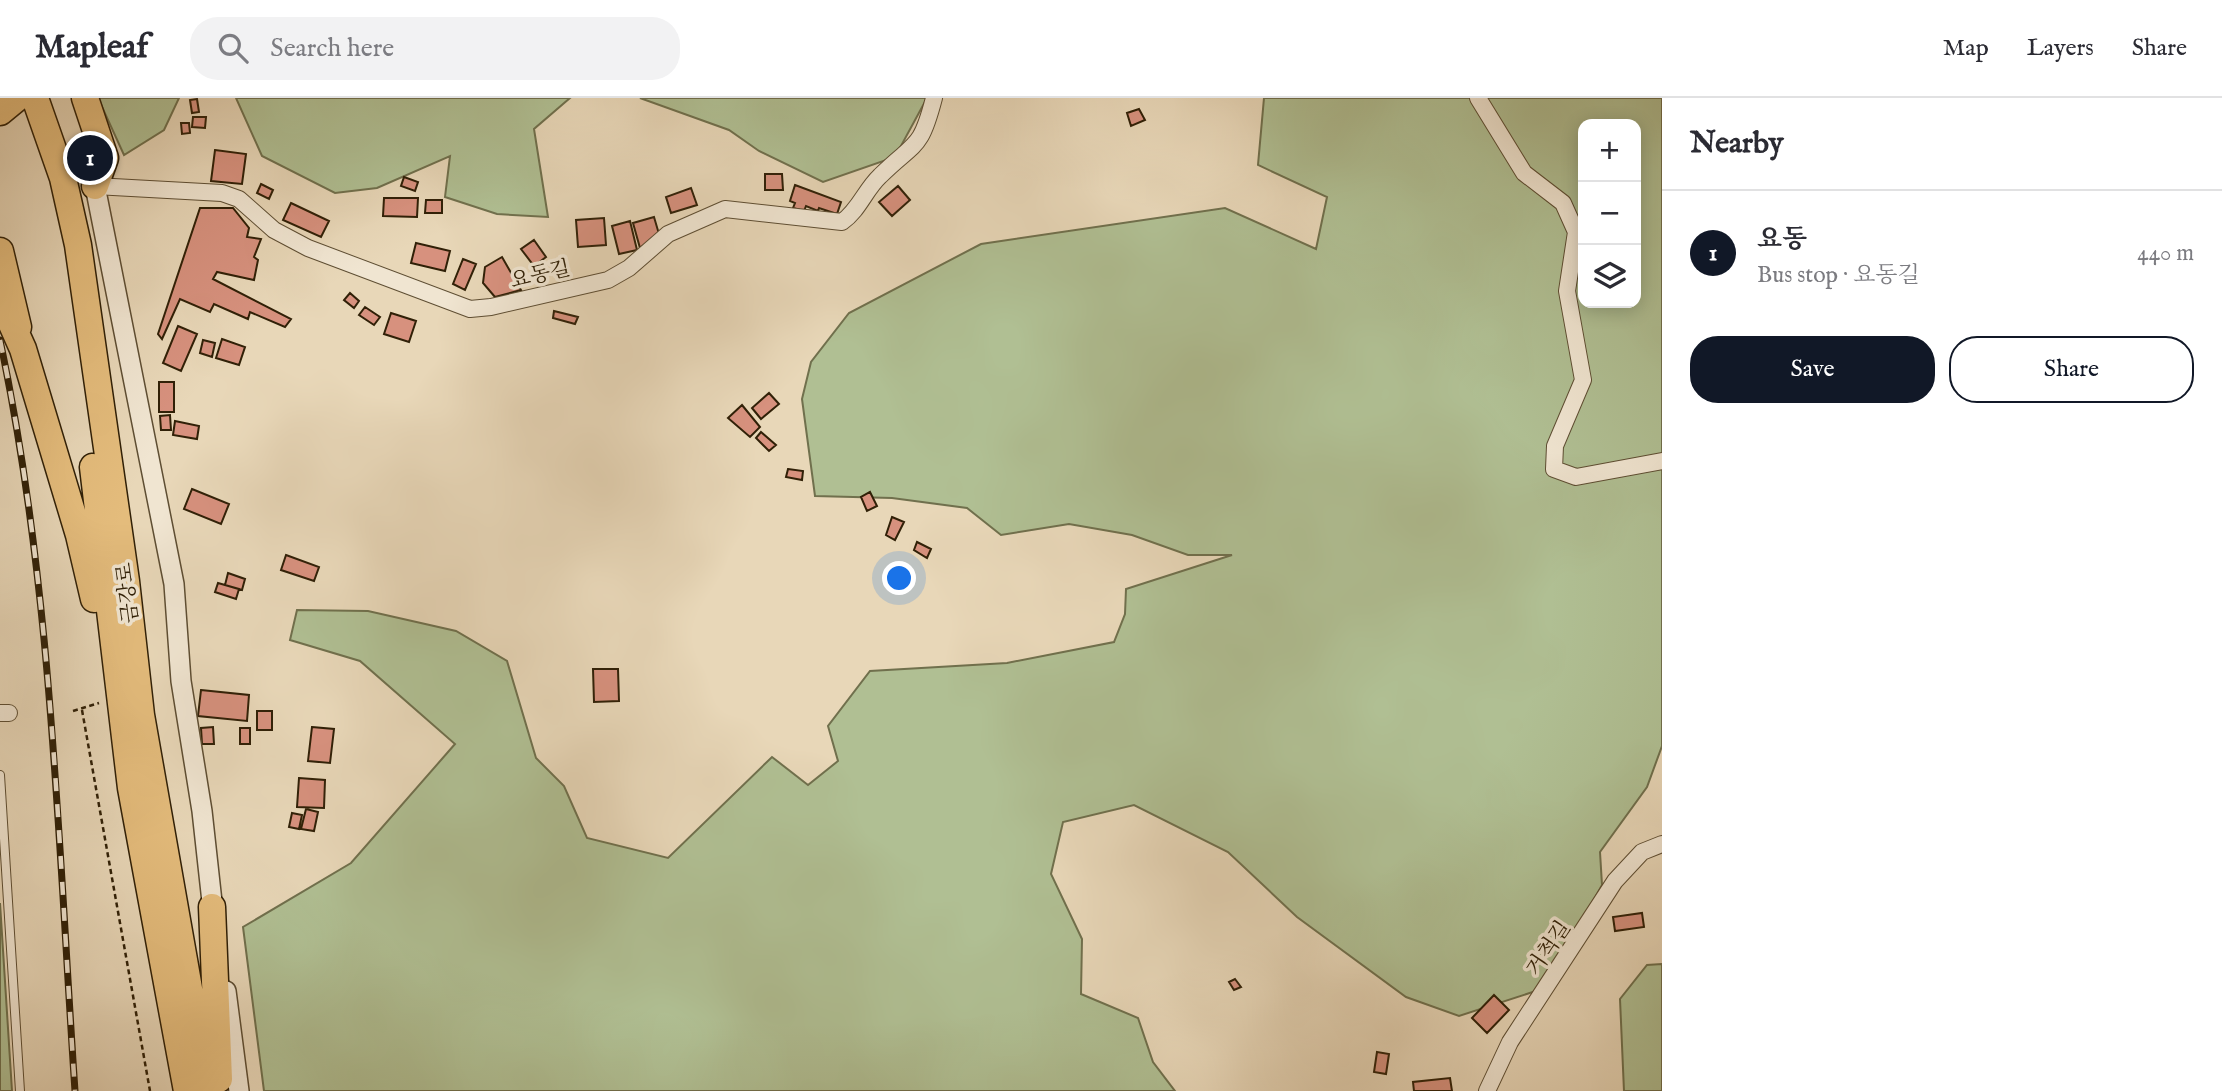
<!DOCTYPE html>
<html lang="en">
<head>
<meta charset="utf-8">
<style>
	:root { --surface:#fff; --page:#f2f2f3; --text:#2b2b33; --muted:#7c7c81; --line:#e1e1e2; --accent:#111827 }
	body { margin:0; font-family:"IM FELL English","Noto Serif KR",serif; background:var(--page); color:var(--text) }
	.controls { position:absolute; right:21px; top:21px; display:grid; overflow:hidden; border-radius:14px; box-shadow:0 4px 18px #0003 }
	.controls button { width:63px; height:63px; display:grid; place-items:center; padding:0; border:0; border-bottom:2px solid var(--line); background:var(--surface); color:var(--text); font:35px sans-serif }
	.you { position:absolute; left:900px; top:481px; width:24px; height:24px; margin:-18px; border:5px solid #fff; border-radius:50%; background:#1a73e8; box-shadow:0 0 0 10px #1a73e833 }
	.badge { display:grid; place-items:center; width:46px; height:46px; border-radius:50%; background:var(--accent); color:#fff; font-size:23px; font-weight:700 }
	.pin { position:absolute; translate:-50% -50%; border:4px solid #fff; box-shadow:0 2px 7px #0006 }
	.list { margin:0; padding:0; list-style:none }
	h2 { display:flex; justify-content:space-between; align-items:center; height:91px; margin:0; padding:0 28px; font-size:30px }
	h2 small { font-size:23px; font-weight:400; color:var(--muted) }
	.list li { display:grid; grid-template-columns:46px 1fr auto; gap:21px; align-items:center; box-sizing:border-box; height:126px; padding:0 28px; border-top:2px solid var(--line) }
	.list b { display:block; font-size:26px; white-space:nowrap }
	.list p { margin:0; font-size:23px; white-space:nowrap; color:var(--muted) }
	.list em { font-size:23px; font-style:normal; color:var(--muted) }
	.actions { display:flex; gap:14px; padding:21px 28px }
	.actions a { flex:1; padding:16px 0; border:2px solid var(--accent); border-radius:28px; text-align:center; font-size:24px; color:var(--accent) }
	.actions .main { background:var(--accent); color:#fff }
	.icon { flex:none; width:38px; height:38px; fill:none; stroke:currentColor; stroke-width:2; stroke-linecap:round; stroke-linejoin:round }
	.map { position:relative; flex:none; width:1662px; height:993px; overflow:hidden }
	header { display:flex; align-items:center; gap:42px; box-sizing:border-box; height:98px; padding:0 35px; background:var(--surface); border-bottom:2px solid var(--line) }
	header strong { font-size:33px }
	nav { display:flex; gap:38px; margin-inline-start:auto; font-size:24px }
	.search { width:490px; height:63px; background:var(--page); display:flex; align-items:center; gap:18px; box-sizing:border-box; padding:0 24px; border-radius:28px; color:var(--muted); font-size:26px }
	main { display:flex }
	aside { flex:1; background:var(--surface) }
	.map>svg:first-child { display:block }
</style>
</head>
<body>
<header>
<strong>Mapleaf</strong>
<div class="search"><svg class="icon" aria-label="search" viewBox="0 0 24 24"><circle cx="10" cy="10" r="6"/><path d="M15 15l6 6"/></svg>Search here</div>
<nav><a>Map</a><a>Layers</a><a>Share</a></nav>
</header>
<main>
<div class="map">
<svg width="1662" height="993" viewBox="0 0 1662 993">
	<rect width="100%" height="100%" fill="#e8d7b8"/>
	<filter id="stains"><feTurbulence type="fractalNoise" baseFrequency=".00286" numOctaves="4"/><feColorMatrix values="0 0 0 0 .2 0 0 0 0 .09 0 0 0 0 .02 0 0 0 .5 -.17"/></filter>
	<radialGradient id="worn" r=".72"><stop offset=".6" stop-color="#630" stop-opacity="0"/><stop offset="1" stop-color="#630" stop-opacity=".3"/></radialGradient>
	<!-- green -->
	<path fill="#b0bf93" stroke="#70704d" stroke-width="2" fill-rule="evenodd" d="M98,0h81l-15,32 -40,25z
		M236,0h334l-36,31 14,88 -51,-3 -52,-17 5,-41 -73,32 -42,5 -73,-37z
		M640,0h287l-32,59 -72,25 -64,-31 -30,-21z
		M1264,0h398v648l-15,41 -47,65 2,33 -57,103 -86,28 -53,-19 -109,-80 -69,-65 -94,-47 -71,17 -12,52 31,65 -1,55 57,24 15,44 22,29h-911l-21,-164 108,-64 104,-119 -95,-83 -70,-21 7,-30 71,1 88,20 51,30 29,97 28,28 23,52 81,20 104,-101 36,28 30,-24 -10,-35 42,-55 137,-8 107,-21 11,-28 1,-25 106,-34h-44l-56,-20 -63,-11 -68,11 -34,-27 -75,-10 -77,-2 -13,-97 9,-37 38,-49 132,-69 244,-36 91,41 11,-52 -69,-32zM1583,26h53v179h-53z
		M0,805l12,188h-12z
		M1662,866v127h-38l-4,-92 27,-34z"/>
	<!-- building -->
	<path fill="#d7917e" stroke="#302007" stroke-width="2" d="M197,1l2,13 -7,1 -2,-13z
		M1139,11l6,11 -14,6 -4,-13z
		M193,19h13l-1,11 -13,-1z
		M181,25h8l1,10 -8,1z
		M215,52l31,4 -4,30 -31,-3z
		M765,76h17l1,16h-18z
		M404,79l14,5 -3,9 -14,-5z
		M261,86l12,6 -4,9 -12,-6z
		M795,87l46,17 -4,12 -18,-6 -1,3 -12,-5 -2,5 -11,-3 2,-5 -5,-2z
		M898,88l12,14 -18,16 -13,-14z
		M691,90l6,17 -26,8 -5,-16z
		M384,100h34l-1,19 -34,-1z
		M426,102h16v13h-17z
		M291,105l38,18 -8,16 -38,-17z
		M200,110h33l16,20 -2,9 14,2 -7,18 4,3 -4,20 -37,-8 -4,7 78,40 -6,8 -35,-15 -2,7 -34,-15 -4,8 -30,-13 -18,40 -4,-5z
		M654,119l5,17 -19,14 -7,-25z
		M604,120l2,27 -28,2 -2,-27z
		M630,123l7,29 -18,4 -7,-28z
		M534,142l12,17 -12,9 -13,-17z
		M416,145l34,8 -5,20 -34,-8z
		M502,159l19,33 -26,7 -12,-14 2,-16z
		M463,161l13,5 -11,26 -12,-6z
		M350,195l9,8 -5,7 -10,-8z
		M365,209l15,10 -6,8 -15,-10z
		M554,213l24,6 -3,7 -22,-6z
		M391,215l25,8 -7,21 -25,-8z
		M178,228l19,8 -16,37 -18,-8z
		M222,241l23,8 -6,18 -23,-7z
		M203,242l12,3 -3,14 -12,-4z
		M159,284h15v30h-15z
		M769,295l10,11 -18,15 -9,-11z
		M742,307l18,22 -10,10 -22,-19z
		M170,317l1,15h-10l-1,-14z
		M175,323l24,5 -2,13 -24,-4z
		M761,334l15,13 -7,6 -13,-13z
		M788,371l15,2 -1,9 -16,-3z
		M192,391l37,15 -8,20 -37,-15z
		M870,394l7,14 -10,5 -6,-14z
		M892,419l12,5 -9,18 -9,-5z
		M917,444l14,7 -4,9 -13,-8z
		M286,457l33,12 -5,14 -33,-11z
		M228,475l17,6 -3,11 -17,-5z
		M218,485l21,6 -3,10 -21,-7z
		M593,571h25l1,32 -25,1z
		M201,592l48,5 -2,26 -49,-5z
		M257,613h15v19h-15z
		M213,629l1,17h-12l-1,-16z
		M312,629l22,2 -4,34 -22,-2z
		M240,630h10v16h-10z
		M299,680l26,2 -1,28 -27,-1z
		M306,711l12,3 -4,19 -13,-2z
		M292,715l10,2 -3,14 -10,-2z
		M1642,815l2,14 -29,4 -2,-14z
		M1235,881l6,8 -7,3 -5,-8z
		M1494,897l15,15 -22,23 -15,-15z
		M1377,954l12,2 -3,20 -12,-2z
		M1450,980l2,13h-38l-1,-9z"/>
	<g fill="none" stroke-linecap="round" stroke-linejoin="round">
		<!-- service casing -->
		<g stroke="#5e4e33" stroke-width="10">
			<path id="service" d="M0,677l20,316"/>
		</g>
		<!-- minor casing -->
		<g stroke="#5e4e33" stroke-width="18">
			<path id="minor" d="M1478,0l46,75 39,30 13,29 -9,59 16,89 -28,66 -1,23 22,8 86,-16
				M95,88l127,7 17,6 35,31 34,18 162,61 21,-2 117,-27 21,-12 39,-34 57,-25 117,13c17,-12 23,-32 38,-46 35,-35 40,-24 54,-78
				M0,615h9
				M1487,993l23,-49 105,-161 27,-29 20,-8"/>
		</g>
		<!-- tertiary casing -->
		<g stroke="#5e4e33" stroke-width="22">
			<path id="tertiary" d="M95,88l79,398 7,97 21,130 12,109
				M226,893l13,100"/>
		</g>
		<!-- trunk casing -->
		<g stroke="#302007" stroke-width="29">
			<path id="trunk" d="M35,0l28,80 15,67 48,336 15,134 66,376
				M85,0l20,60 -10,28
				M0,14l17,-14
				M0,153l18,76
				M0,211l10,11 13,29 56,186 15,64
				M93,369l38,321 56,303
				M212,809l7,172"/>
		</g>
		<!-- path -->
		<path stroke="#302007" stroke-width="2.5" stroke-dasharray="5 3.5" stroke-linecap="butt" d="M82,612l68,381
			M73,613l26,-8"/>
		<!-- service -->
		<use href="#service" stroke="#f0e5d1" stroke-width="8"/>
		<!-- minor -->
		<use href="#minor" stroke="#f0e5d1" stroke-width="16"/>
		<!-- tertiary -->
		<use href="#tertiary" stroke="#f0e5d1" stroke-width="19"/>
		<!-- trunk -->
		<use href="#trunk" stroke="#e4bc7c" stroke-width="26"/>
		<!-- rail casing -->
		<g stroke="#302007" stroke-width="7">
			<path id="rail" d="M0,242c52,246 58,501 75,751"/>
		</g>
		<!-- rail -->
		<use href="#rail" stroke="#f0e5d1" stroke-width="4.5" stroke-dasharray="13" stroke-linecap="butt"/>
	</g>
	<g text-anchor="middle" stroke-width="7" stroke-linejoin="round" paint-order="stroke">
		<!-- street labels -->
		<g font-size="21" fill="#302007" stroke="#f0e5d1">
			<text transform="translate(540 176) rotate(-13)" y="7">요동길</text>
			<text transform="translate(127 495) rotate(-97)" y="7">금강로</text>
			<text transform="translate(1548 850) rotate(-56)" y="7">거척길</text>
		</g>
	</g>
	<rect width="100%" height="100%" filter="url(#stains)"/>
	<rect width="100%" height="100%" fill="url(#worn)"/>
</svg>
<div class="controls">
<button>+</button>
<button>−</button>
<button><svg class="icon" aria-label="layers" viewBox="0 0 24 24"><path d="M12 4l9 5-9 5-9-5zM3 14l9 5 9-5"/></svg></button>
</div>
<div class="you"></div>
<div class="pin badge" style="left:90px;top:60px">1</div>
</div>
<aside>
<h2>Nearby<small></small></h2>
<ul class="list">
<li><span class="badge">1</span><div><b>요동</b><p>Bus stop · 요동길</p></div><em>440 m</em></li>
</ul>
<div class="actions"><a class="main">Save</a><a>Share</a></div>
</aside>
</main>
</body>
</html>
